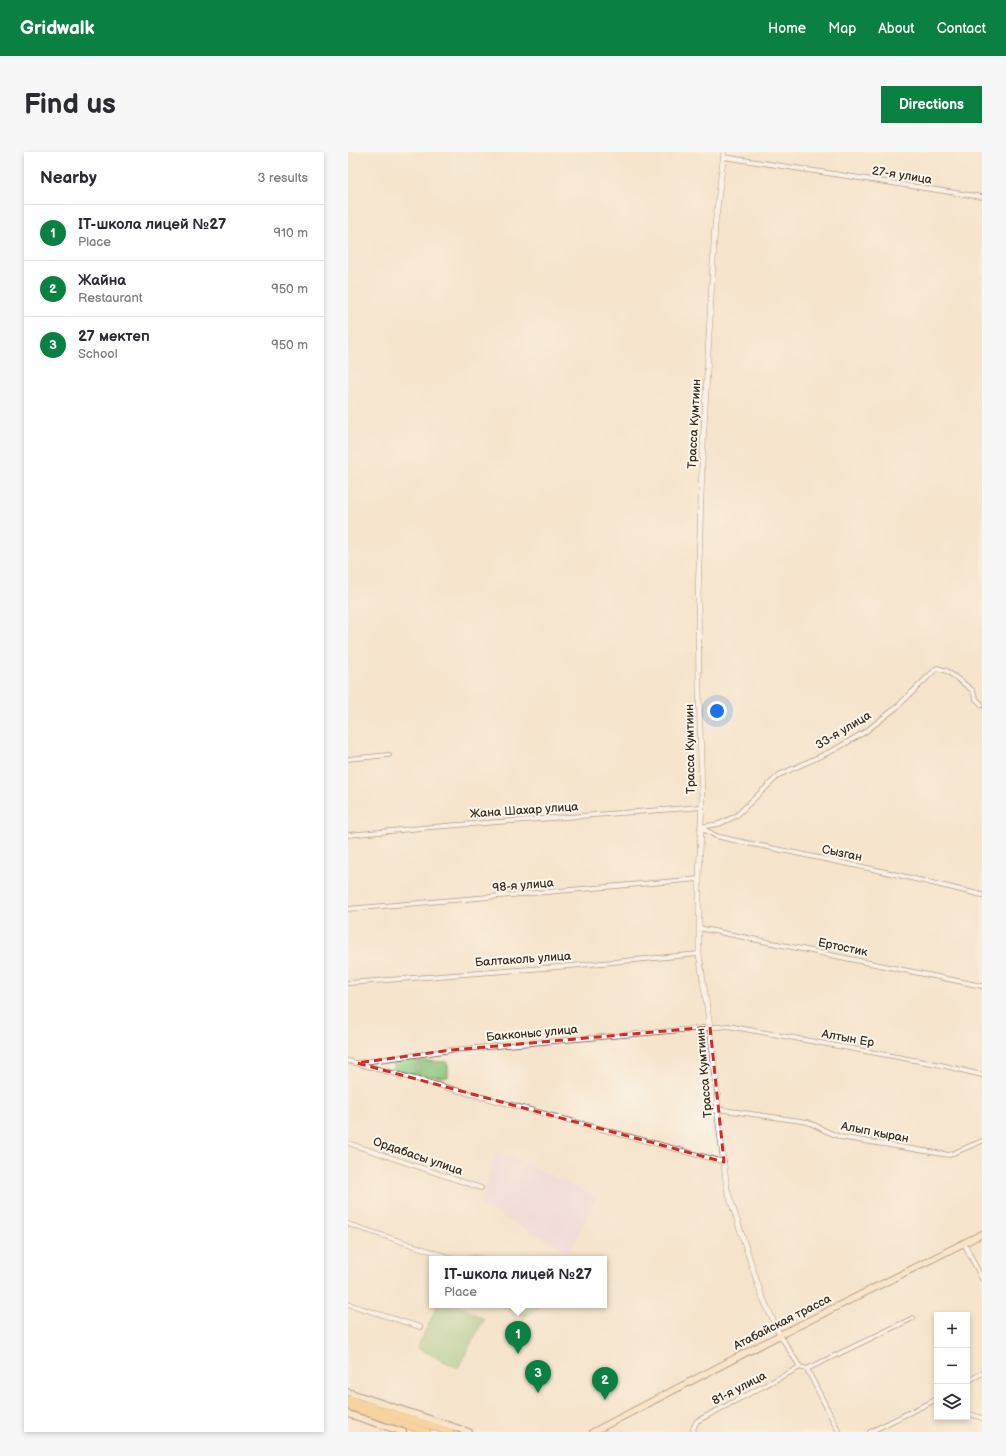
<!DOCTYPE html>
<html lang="en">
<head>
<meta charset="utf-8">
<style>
	:root { --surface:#fff; --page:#f7f7f7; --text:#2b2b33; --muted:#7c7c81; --line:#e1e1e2; --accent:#0b8043 }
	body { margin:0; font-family:"Balsamiq Sans",sans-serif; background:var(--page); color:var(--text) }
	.controls { position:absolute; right:12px; bottom:12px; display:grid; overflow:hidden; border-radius:0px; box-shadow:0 2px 6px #0003 }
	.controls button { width:36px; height:36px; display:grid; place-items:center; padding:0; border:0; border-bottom:1px solid var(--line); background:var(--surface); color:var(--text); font:20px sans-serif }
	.you { position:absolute; left:369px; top:559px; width:14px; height:14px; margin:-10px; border:3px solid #fff; border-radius:50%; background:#1a73e8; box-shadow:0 0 0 6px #1a73e833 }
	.badge { display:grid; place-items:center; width:26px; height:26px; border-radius:50%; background:var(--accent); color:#fff; font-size:13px; font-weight:700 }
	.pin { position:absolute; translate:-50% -33px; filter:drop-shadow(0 1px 2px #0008) }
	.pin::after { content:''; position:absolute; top:21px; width:14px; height:12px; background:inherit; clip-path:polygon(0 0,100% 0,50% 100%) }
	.popup { position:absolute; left:81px; top:1104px; width:178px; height:52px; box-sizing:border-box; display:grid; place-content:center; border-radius:0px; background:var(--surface); filter:drop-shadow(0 1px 3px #0005); font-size:13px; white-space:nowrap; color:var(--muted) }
	.popup b { font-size:15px; color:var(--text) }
	.popup::after { content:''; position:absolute; left:50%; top:100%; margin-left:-8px; border:8px solid transparent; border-top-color:var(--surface) }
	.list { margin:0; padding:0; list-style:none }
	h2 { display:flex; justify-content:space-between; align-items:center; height:52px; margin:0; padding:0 16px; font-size:17px }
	h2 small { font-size:13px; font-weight:400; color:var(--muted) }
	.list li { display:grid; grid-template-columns:26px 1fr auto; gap:12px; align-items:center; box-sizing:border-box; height:56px; padding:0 16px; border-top:1px solid var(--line) }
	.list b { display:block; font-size:15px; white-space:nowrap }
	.list p { margin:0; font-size:13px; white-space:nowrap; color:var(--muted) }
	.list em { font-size:13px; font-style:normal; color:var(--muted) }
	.icon { flex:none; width:22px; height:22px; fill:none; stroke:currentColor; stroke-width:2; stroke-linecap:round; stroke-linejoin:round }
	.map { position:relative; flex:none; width:634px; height:1280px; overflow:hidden; border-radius:0px }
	header { display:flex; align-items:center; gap:24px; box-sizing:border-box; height:56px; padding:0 20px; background:var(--accent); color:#fff }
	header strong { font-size:19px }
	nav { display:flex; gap:22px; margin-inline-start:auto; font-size:14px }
	.intro { display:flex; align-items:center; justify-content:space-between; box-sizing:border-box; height:96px; padding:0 24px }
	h1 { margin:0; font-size:28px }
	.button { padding:10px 18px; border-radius:0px; background:var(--accent); color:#fff; font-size:14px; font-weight:700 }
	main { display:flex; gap:24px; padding:0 24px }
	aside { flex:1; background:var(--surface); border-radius:0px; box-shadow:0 2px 6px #0003 }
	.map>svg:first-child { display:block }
</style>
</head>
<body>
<header>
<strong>Gridwalk</strong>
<nav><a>Home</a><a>Map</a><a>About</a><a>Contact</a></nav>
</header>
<div class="intro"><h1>Find us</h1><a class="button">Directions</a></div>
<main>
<aside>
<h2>Nearby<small>3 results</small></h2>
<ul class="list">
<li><span class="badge">1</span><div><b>IT-школа лицей №27</b><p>Place</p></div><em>910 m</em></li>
<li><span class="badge">2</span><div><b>Жайна</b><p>Restaurant</p></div><em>950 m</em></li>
<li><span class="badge">3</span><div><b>27 мектеп</b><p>School</p></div><em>950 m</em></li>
</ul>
</aside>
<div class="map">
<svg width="634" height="1280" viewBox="0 0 634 1280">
	<rect width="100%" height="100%" fill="#fbf7ec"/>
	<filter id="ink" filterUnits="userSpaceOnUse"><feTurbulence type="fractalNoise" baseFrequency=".025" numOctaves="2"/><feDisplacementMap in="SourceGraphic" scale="8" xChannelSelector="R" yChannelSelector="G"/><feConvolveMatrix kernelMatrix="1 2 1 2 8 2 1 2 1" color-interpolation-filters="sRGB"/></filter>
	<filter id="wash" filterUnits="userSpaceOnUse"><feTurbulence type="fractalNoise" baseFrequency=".012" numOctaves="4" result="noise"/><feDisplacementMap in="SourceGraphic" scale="16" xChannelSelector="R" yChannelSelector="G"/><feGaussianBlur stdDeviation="0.9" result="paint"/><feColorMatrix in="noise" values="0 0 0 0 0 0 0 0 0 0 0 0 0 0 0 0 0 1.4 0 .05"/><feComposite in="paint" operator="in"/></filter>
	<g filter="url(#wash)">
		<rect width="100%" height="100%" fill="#f6e4cc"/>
		<!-- built -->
		<path fill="#edd1e9" d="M149,998l100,47 -27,55 -90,-47z"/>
		<!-- green -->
		<path fill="#8bc57a" stroke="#63784c" d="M69,907l-1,18 -24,-6 1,-10z
			M71,909l29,1v15l-30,-1z
			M131,1100l14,7h-29l2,-4z
			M90,1153h19l27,14 -26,49 -41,-20z
			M153,1153h38l-2,5 -13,7z"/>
	</g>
	<g filter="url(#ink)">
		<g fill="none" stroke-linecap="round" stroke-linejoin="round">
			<!-- minor casing -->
			<g stroke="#574638" stroke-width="5.5">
				<path id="minor" d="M376,5l258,40
					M0,607l41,-4
					M352,675l19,-3 17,-8 43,-41 55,-25 31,-18 32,-25 40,-39 10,3 25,19 4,9 6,6
					M352,675l16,9 17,4 144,30 105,25
					M0,683l84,-8 270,-20
					M0,757l351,-30
					M351,776l283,58
					M0,831l222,-17 129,-12
					M0,909l376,101
					M9,911l95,-13 276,-24 213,39 41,10
					M369,957l91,13 18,9 14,6 109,18 33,-14
					M0,991l133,45
					M0,1072l106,35
					M616,1091l18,36
					M0,1152l72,23
					M432,1183l20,32 7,2 32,63
					M459,1217l106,-51
					M619,1230l15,-9
					M619,1261l15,5
					M346,1280l-1,-3 4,-8 103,-54
					M522,1280l67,-33"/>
			</g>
			<!-- tertiary casing -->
			<g stroke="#574638" stroke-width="6">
				<path id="tertiary" d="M376,0l-9,73 -13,239 -4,134 1,92 3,109 -3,80v75l11,73 8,72 -1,10 10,80 34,105 19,41"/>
			</g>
			<!-- secondary casing -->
			<g stroke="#574638" stroke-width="8">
				<path id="secondary" d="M0,1240l121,40
					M0,1262l55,18
					M245,1280l187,-97 202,-101"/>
			</g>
			<!-- trunk casing -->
			<g stroke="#574638" stroke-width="8">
				<path id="trunk" d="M0,1247l102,33
					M0,1254l79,26"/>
			</g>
			<!-- minor -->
			<use href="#minor" stroke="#fff" stroke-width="4"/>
			<!-- tertiary -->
			<use href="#tertiary" stroke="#fff" stroke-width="5"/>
			<!-- secondary -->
			<use href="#secondary" stroke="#fce5c4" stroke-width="6"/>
			<!-- trunk -->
			<use href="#trunk" stroke="#f8bf6c" stroke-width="7"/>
		</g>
	</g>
	<!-- marked area -->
	<path d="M0 0H634V1280H0ZM362,875l14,135 -367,-99 95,-13z" fill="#f6e4cc" fill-opacity=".55" fill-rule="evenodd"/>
	<path fill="none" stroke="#d62828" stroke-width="3" stroke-dasharray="8 5" stroke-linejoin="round" d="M362,875l14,135 -367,-99 95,-13z"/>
	<g text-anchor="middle" stroke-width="4" stroke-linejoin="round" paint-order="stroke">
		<!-- street labels -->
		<g font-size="12" fill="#3b2a1e" stroke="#fbf7ec">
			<text transform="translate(554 23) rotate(9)" y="4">27-я улица</text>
			<text transform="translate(346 272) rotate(-87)" y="4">Трасса Кумтиин</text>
			<text transform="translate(495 578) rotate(-31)" y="4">33-я улица</text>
			<text transform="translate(342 597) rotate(-91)" y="4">Трасса Кумтиин</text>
			<text transform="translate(176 658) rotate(-4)" y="4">Жана Шахар улица</text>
			<text transform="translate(494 701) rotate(12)" y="4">Сызган</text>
			<text transform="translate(175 733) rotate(-5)" y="4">98-я улица</text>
			<text transform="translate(495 795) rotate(12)" y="4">Ертостик</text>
			<text transform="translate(175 807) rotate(-4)" y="4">Балтаколь улица</text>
			<text transform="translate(184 881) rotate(-5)" y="4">Бакконыс улица</text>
			<text transform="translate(500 886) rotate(10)" y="4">Алтын Ер</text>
			<text transform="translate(356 921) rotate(-95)" y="4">Трасса Кумтиин</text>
			<text transform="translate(527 980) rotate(11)" y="4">Алып кыран</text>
			<text transform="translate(70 1004) rotate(19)" y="4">Ордабасы улица</text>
			<text transform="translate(434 1170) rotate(-27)" y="4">Атабайская трасса</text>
			<text transform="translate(391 1236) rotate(-27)" y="4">81-я улица</text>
		</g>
	</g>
</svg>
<div class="controls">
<button>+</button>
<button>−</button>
<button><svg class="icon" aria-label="layers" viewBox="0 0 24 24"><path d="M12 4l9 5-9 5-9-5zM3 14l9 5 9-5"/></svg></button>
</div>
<div class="you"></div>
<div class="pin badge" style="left:170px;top:1202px">1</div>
<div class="popup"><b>IT-школа лицей №27</b>Place</div>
<div class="pin badge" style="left:257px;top:1248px">2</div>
<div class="pin badge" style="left:190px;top:1241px">3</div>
</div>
</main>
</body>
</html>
